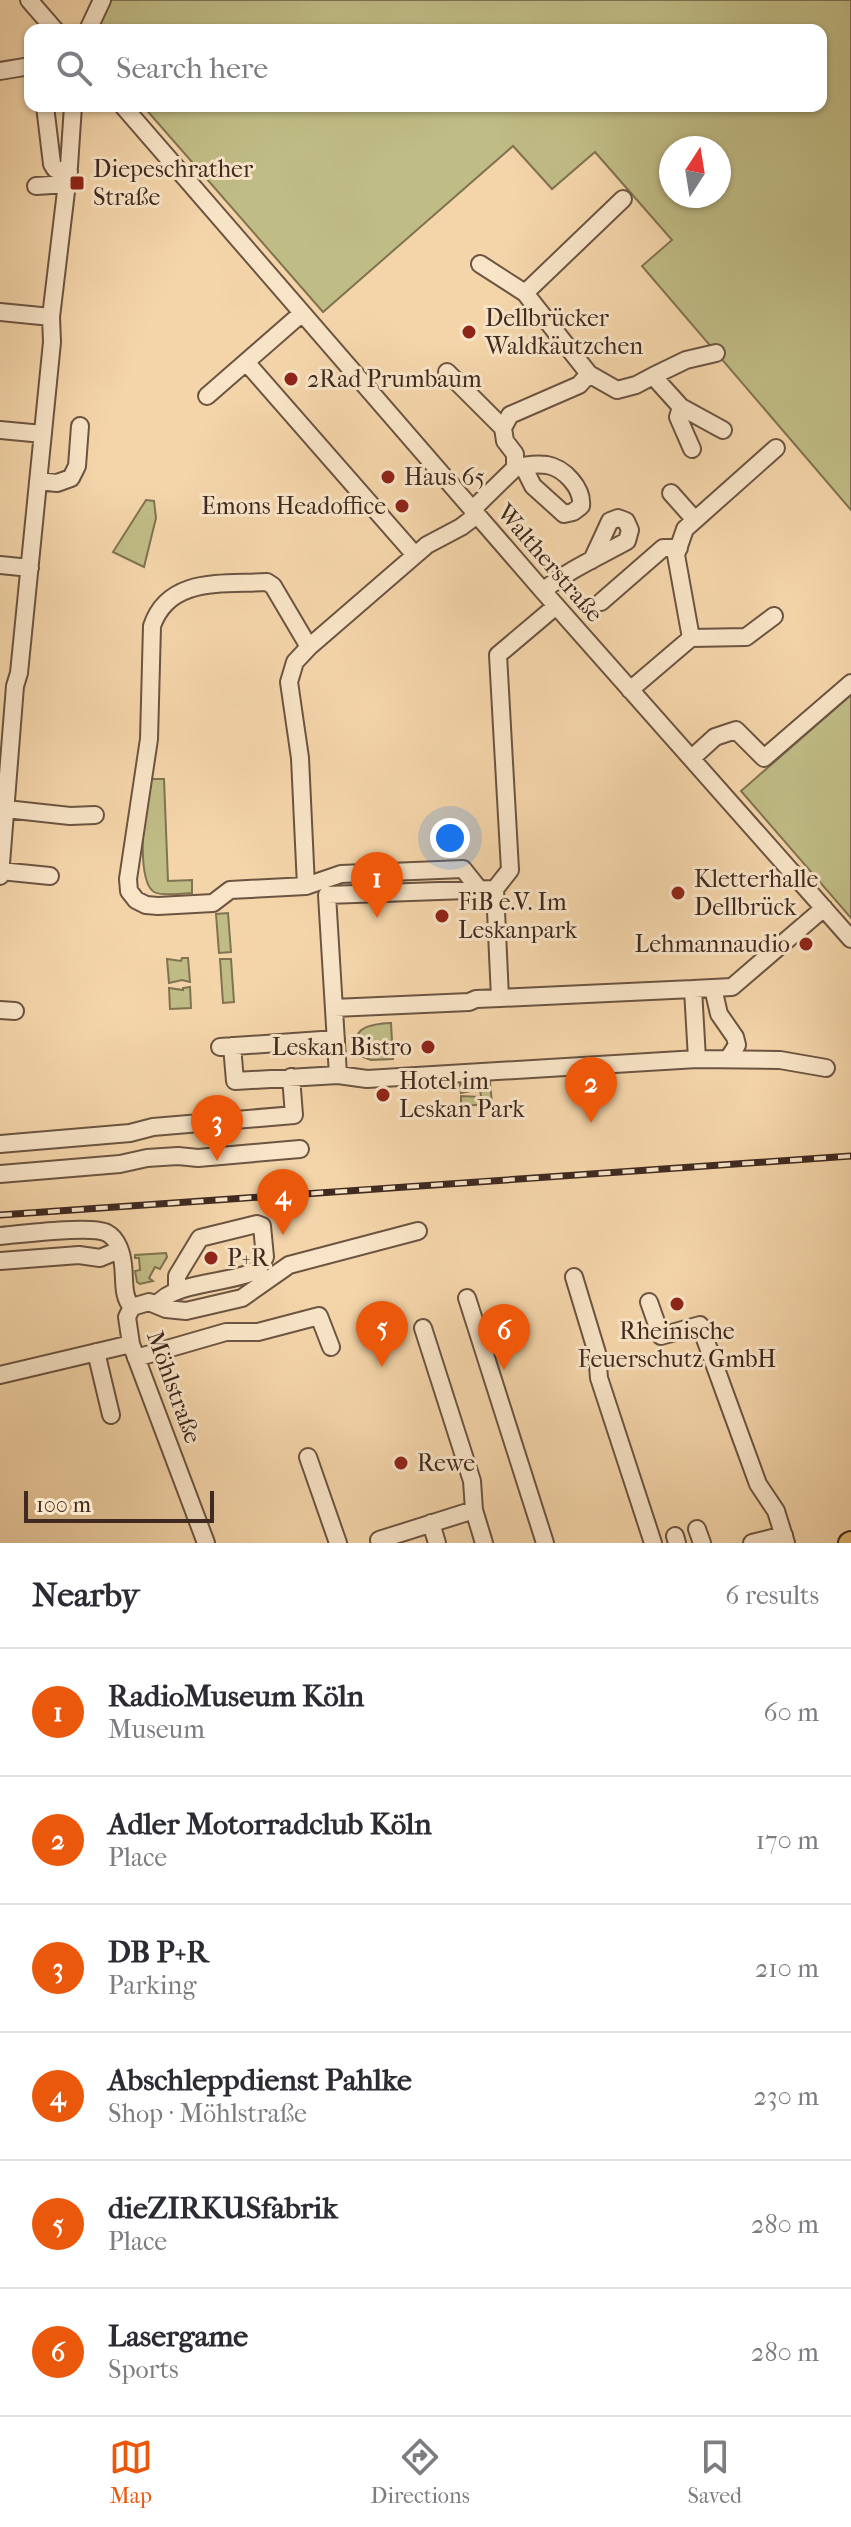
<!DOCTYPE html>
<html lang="en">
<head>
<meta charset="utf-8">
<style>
	:root { --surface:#fff; --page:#f7f7f7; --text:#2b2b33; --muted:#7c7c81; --line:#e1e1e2; --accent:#ea580c }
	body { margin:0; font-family:"IM FELL French Canon",serif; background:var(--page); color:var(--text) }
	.compass { position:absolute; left:659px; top:136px; width:72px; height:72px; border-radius:50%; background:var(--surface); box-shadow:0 2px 6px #0004; rotate:12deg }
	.scale { position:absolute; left:24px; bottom:20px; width:190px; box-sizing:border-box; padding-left:8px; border:4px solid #3f2920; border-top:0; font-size:22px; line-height:28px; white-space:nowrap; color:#3f2920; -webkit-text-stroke:6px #f8e4c7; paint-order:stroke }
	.you { position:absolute; left:450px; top:838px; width:28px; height:28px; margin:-20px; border:6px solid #fff; border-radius:50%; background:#1a73e8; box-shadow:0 0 0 12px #1a73e833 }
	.badge { display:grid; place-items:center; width:52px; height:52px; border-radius:50%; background:var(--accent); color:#fff; font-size:26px; font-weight:700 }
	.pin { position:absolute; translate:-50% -66px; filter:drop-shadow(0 2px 4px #0008) }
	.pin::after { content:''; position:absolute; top:42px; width:28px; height:24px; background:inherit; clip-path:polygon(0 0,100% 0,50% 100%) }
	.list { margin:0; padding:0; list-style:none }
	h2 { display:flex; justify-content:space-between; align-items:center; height:104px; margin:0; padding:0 32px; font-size:34px }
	h2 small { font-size:26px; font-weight:400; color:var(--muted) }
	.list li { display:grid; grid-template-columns:52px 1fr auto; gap:24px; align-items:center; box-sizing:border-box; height:128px; padding:0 32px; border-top:2px solid var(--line) }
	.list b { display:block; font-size:30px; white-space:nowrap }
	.list p { margin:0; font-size:26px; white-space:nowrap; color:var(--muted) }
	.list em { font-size:26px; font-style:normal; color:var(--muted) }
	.icon { flex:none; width:44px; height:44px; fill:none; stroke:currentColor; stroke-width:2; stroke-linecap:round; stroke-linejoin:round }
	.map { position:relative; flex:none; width:851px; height:1543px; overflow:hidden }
	.search { position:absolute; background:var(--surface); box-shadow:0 2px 6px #0004; left:24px; right:24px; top:24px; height:88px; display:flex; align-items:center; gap:20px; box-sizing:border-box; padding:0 28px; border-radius:16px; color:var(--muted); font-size:30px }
	.sheet { height:872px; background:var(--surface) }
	nav { display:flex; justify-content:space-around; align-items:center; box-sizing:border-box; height:112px; border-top:2px solid var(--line); background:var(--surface); font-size:22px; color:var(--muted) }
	nav a { display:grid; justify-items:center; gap:4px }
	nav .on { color:var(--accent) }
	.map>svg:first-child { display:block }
</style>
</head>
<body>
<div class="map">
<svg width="851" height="1543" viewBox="0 0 851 1543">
	<rect width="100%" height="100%" fill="#f4d5a9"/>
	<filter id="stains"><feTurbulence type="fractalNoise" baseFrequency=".0025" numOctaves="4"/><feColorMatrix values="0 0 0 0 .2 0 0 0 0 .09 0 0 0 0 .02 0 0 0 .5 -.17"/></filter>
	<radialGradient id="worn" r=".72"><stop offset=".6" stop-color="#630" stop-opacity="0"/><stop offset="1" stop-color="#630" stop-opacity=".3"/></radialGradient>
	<!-- green -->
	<path fill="#c0bc85" stroke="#807252" stroke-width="2" fill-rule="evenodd" d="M108,0h743v510l-209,-244 30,-26 -77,-88 -43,37 -39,-43 -190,166 -180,-206h678v-76h-722l-3,-2zM671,148h48v48h-48z
		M146,500l8,1 2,17 -12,49 -31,-15z
		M851,695v223l-110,-127z
		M148,779h16l4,102 24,-1v13c-10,0 -29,4 -38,-1 -19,-12 -9,-92 -6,-113z
		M228,913l3,39 -12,1 -3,-39z
		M182,958h6l2,24 -8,-2 -13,3 -2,-24 14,2z
		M220,959h11l3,43 -11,1z
		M190,987l1,21 -21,1 -1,-21 14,2v-2z
		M391,1023l2,36 -22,1 -8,-3c-18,-28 5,-33 28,-34z
		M490,1082l2,22 -31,2v-10l20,1 -1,-8 -19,4 -1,-9z
		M166,1253l1,4 -7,12 -5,-2 -6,11 4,3 -13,3 -3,-2 -2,-11 5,-1 -1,-12h-4v-3z"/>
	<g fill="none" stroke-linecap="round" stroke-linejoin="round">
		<!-- minor casing -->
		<g stroke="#6c5442" stroke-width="20">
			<path id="minor" d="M29,0l26,30
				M88,30l14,-30
				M0,71l30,-5
				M45,106l7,58 3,5 14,2
				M123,106l420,485 308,348
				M36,186l31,-2
				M480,264l45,29 64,81 28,16 19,-5 17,-9 28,31 42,23
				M525,293l98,-94
				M0,312l51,5
				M301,314l-55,48 169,193
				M447,372l56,56
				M653,376l33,-16 30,-7
				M207,396l39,-34
				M681,407l-3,10 14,32
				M0,430l43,4
				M515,468c10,-3 21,-4 32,-3 17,3 36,23 34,41l-8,6 -9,2 -31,-28 -10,-20
				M38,481l19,2 14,-5 6,-12 3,-40
				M671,493l24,27
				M472,510l43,-42v-14l-10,-13 -2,-13 7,-13 69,-30 10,-11
				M0,565l30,3
				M543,591c25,-21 55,-34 84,-50l3,-11 -4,-9 -8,-3 -8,3 -18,39
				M601,602l62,-54h16
				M691,638l-15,-83 9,-26 91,-81
				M309,647l-36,-61 -6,-4c-44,3 -98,-6 -115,44l-3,113 -21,140 1,12 7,9 10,5 12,1 55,-3 17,-13 76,-4 35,-12 122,-5 16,20
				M630,690l61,-52 55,-1 28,-21
				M692,758l23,-21 21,-7 28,28 87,-75
				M6,809l64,7 25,-1
				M0,871l50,5
				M0,876l15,-190 4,-13 33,-331 -1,-25 18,-151 4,-60
				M306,886l-6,-128 -11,-76 6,-20 14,-15 118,-102 34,-18 16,-12
				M495,889l15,-19 -12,-215 58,-49
				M713,988l6,26 16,23 2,8 -9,14
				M500,998l193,-9
				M334,1008l135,-6 7,-3 24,-1 -5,-109 -168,6c4,60 7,120 11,180
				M0,1010l15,1
				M232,1046l3,35 103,-6 29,4 330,-20 83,1 46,8
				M220,1047l116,-8
				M697,1059l-4,-70 39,-2 92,-79
				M0,1144l130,-11 23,-6 141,-12 -3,-38
				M0,1174l120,-10 27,-6 31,-2 20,2 102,-9
				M0,1236c21,-2 92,-11 107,-3 11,6 15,21 16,32 2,14 -1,32 9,42
				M0,1261l79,-6 21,3 19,-8
				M574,1277l23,76 2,25 54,165
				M467,1298l78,245
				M649,1302l12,34 39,-11 58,159 18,27 10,32
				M157,1305c17,-24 74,-21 101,-35l7,-13 -3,-31 -5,-2 -57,14 -23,38v15
				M423,1328l49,153 2,29 10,33
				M96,1352l15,63
				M136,1358l90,-26h32l61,-16 12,31
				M0,1375l131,-31
				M308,1457l30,86
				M431,1523l6,20
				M697,1529l5,14
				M675,1536l2,7
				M206,1543l-75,-199 -4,-27 5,-10 17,-5 17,7 20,2 56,-13 47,-33 129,-34
				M380,1543l-1,-3 95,-30
				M752,1543l32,-8"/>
		</g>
		<!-- major casing -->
		<g stroke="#3f2920" stroke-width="24">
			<path id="major" d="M849,1543l2,-1"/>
		</g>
		<!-- minor -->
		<use href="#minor" stroke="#f8e4c7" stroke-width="16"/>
		<!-- major -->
		<use href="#major" stroke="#eaba74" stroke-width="20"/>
		<!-- rail casing -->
		<g stroke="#3f2920" stroke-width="7">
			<path id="rail" d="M0,1215l851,-59"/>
		</g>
		<!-- rail -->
		<use href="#rail" stroke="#f8e4c7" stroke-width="4" stroke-dasharray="12" stroke-linecap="butt"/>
	</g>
	<!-- markers -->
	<g fill="#8f2418" stroke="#f8e4c7" stroke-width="3">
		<rect x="69" y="175" width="16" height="16" rx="4"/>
		<circle cx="469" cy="332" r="8"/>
		<circle cx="291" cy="379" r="8"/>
		<circle cx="388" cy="477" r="8"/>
		<circle cx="402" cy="506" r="8"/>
		<circle cx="678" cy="893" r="8"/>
		<circle cx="442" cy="916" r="8"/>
		<circle cx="806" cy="944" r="8"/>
		<circle cx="428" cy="1047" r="8"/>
		<circle cx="383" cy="1095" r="8"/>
		<circle cx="211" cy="1258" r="8"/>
		<circle cx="677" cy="1304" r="8"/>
		<circle cx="401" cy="1463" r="8"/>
	</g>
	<g text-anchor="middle" stroke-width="6" stroke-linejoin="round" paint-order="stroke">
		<!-- poi labels -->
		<g font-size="24" fill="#3f2920" stroke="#f8e4c7" text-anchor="start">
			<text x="93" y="177">Diepeschrather<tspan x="93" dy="28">Straße</tspan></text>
			<text x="485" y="326">Dellbrücker<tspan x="485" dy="28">Waldkäutzchen</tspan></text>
			<text x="307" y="387">2Rad Prumbaum</text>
			<text x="404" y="485">Haus 65</text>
			<text x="386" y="514" text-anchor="end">Emons Headoffice</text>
			<text x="694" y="887">Kletterhalle<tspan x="694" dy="28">Dellbrück</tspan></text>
			<text x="458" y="910">FiB e.V. Im<tspan x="458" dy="28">Leskanpark</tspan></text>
			<text x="790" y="952" text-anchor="end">Lehmannaudio</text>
			<text x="412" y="1055" text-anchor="end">Leskan Bistro</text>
			<text x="399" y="1089">Hotel im<tspan x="399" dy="28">Leskan Park</tspan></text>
			<text x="227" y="1266">P+R</text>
			<text x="677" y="1339" text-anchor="middle">Rheinische<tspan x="677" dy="28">Feuerschutz GmbH</tspan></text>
			<text x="417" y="1471">Rewe</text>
		</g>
		<!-- street labels -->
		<g font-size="24" fill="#3f2920" stroke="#f8e4c7">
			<text transform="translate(550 563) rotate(49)" y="8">Waltherstraße</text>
			<text transform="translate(174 1387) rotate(70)" y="8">Möhlstraße</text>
		</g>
	</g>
	<rect width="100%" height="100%" filter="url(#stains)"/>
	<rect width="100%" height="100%" fill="url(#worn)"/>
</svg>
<svg class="compass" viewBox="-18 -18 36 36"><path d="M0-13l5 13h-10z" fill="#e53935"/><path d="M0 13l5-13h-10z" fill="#7c7c81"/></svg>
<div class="scale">100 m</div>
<div class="you"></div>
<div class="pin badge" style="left:377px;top:918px">1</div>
<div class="pin badge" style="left:591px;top:1123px">2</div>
<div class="pin badge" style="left:217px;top:1161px">3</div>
<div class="pin badge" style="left:283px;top:1235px">4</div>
<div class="pin badge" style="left:382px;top:1367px">5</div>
<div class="pin badge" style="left:504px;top:1370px">6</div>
<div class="search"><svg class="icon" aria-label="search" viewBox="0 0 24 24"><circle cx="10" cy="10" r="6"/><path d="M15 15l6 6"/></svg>Search here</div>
</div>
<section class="sheet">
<h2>Nearby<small>6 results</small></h2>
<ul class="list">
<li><span class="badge">1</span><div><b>RadioMuseum Köln</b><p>Museum</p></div><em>60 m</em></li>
<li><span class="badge">2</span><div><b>Adler Motorradclub Köln</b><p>Place</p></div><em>170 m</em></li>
<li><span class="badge">3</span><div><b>DB P+R</b><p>Parking</p></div><em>210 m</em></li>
<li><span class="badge">4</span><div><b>Abschleppdienst Pahlke</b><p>Shop · Möhlstraße</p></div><em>230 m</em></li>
<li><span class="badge">5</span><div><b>dieZIRKUSfabrik</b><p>Place</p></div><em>280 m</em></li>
<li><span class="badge">6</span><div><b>Lasergame</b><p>Sports</p></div><em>280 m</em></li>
</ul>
</section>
<nav>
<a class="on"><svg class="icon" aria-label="map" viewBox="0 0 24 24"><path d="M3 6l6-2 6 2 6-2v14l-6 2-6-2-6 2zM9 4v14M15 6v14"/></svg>Map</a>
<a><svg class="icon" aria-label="directions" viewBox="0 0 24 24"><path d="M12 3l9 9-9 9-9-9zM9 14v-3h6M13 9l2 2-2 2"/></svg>Directions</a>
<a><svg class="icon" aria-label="saved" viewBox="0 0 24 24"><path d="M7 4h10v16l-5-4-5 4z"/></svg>Saved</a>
</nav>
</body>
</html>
